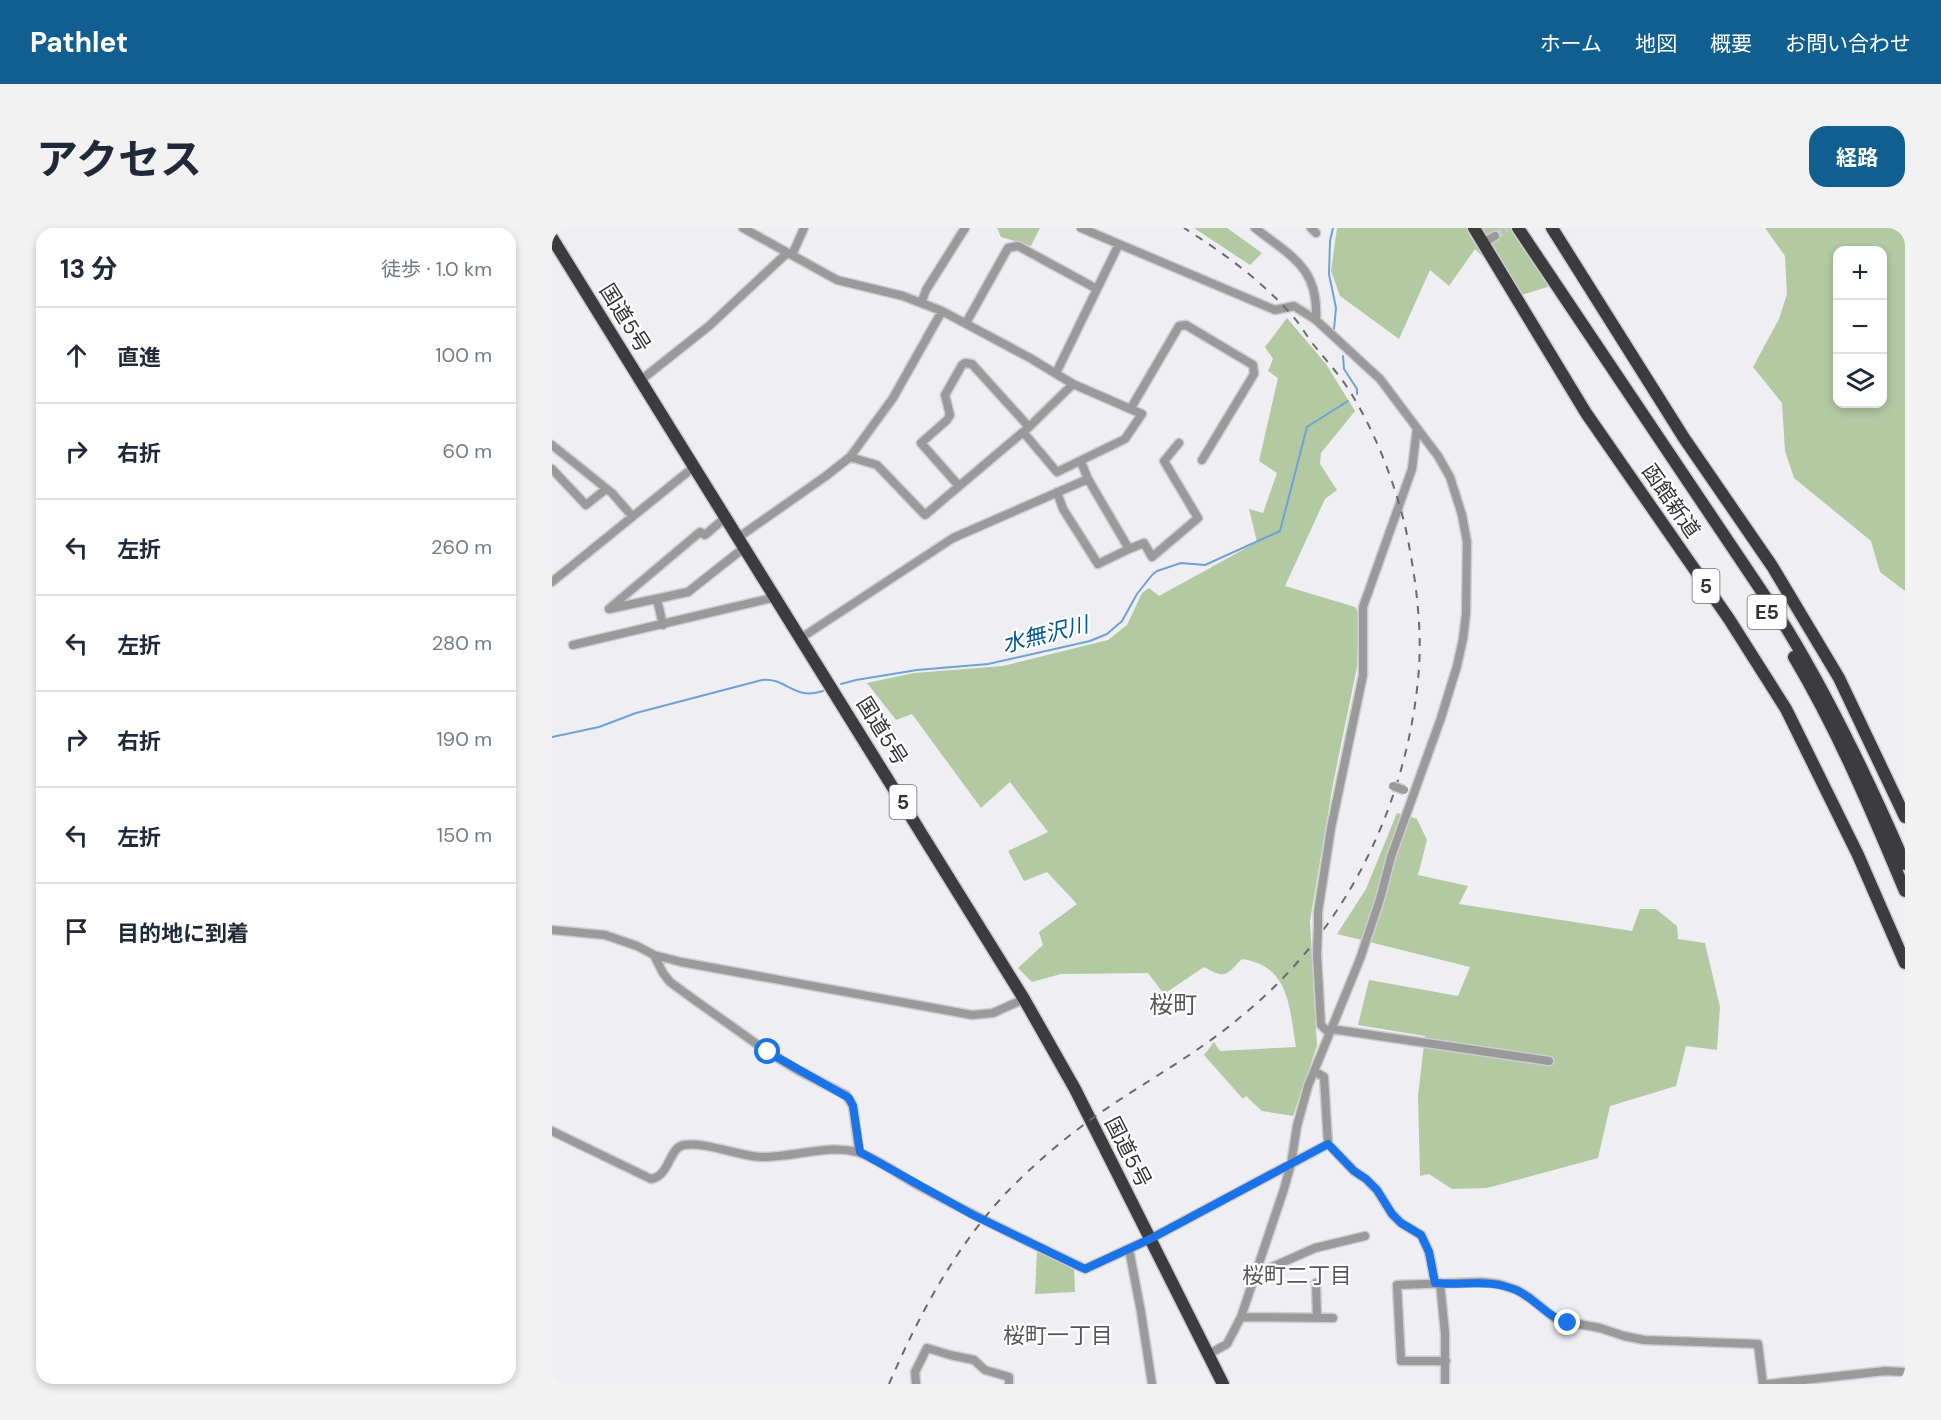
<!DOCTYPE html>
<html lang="ja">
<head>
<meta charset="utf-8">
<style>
	:root { --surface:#fff; --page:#f2f2f3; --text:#1f2937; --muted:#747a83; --line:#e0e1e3; --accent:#115e91 }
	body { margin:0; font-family:"DM Sans","Noto Sans JP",sans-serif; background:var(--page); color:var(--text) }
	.controls { position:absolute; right:18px; top:18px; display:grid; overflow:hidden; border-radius:12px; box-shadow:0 3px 9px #0003 }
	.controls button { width:54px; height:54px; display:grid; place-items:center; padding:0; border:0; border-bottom:2px solid var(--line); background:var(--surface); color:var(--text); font:30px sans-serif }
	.stop { position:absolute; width:18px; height:18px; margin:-14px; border:4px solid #1a73e8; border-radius:50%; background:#fff }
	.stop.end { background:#1a73e8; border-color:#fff; box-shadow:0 2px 6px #0008 }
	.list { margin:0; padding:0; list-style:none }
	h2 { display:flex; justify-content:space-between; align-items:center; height:78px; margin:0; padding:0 24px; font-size:26px }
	h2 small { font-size:20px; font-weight:400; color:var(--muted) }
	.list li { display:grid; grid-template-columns:39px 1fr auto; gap:18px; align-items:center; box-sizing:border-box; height:96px; padding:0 24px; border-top:2px solid var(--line) }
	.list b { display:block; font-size:22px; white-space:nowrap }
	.list em { font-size:20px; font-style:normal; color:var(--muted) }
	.icon { flex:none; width:33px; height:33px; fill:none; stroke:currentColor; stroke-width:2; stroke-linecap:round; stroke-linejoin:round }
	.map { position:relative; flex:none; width:1353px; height:1156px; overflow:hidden; border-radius:18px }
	header { display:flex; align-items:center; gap:36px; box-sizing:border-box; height:84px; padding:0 30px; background:var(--accent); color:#fff }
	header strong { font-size:28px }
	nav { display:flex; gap:33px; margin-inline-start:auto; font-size:21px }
	.intro { display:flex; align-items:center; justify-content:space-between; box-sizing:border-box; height:144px; padding:0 36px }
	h1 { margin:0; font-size:42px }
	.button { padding:15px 27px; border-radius:18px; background:var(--accent); color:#fff; font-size:21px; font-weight:700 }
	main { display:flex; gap:36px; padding:0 36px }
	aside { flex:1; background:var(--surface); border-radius:18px; box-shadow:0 3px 9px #0003 }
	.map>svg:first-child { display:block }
</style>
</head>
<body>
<header>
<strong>Pathlet</strong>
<nav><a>ホーム</a><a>地図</a><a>概要</a><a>お問い合わせ</a></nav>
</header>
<div class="intro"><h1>アクセス</h1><a class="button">経路</a></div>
<main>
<aside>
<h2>13 分<small>徒歩 · 1.0 km</small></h2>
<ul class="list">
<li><svg class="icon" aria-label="ahead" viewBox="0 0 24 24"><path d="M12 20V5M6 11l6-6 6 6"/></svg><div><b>直進</b></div><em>100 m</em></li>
<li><svg class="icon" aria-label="right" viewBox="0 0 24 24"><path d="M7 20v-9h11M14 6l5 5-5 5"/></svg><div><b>右折</b></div><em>60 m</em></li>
<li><svg class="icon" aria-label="left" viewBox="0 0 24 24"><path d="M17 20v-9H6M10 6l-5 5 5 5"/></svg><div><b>左折</b></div><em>260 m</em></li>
<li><svg class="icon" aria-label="left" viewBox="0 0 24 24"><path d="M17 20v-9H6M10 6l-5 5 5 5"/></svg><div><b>左折</b></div><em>280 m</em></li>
<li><svg class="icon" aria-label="right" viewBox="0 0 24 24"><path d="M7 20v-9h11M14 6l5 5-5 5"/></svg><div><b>右折</b></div><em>190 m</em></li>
<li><svg class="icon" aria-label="left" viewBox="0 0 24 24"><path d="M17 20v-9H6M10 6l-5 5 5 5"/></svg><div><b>左折</b></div><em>150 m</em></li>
<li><svg class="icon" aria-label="arrive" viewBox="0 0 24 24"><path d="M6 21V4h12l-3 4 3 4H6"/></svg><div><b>目的地に到着</b></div></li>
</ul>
</aside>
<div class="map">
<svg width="1353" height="1156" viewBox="0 0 1353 1156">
	<rect width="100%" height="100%" fill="#efeff3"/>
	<!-- green -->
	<path fill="#b2c9a2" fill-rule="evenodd" d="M445,0h43l-9,18 -30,-9z
		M642,0h33l35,25 -12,12z
		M785,0h184l36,56 -35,11 -47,-46 -26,37 -19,-16 -31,69 -59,-43 -9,-25z
		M1213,0h140v363l-25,-19 -9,-31 -77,-63 -9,-27 -3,-48 -29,-36 26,-48 8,-25 -2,-38zM1286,22h44v154h-44z
		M735,90l39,46 29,47 -34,42 -1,11 17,26 -12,9 -40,87 70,21 4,7 -2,53 -24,117 -23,137 7,125 -24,70 -31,-5 -16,-15 -3,3 -39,-44 10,-13 6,9 76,-4c-7,-40 -6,-81 -54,-88 -17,17 -16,20 -38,8l-40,27 -16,-21 -87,1 -29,8 -14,-14 25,-23 -4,-13 38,-28 -30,-32 -23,9 -16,-30 40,-19 -38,-50 -29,26 -69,-94 -16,6 -29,-37 47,-10 89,-7 105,-26 19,-15 15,-32 7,-5 10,8 98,-54 -8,-33 14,4 14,-40 -18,-12 19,-83 -10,-7 5,-12 -8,-12z
		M845,585l20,6 10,21 -9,35 50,11 -9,18 173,27 8,-22h16l21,17 1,13 27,4 15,64 -3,43 -31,-4 -10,40 -66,20 -12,52 -111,30 -35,1 -23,-15 -9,2 -2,-80 7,-60 -67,-11 11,-45 89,16 12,-29 -133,-33 29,-45z
		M485,1023l37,17 1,24 -40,2z"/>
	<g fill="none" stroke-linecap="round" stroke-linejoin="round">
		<!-- stream -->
		<path stroke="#6ea2d7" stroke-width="2" d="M781,0l-3,13 -1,33 7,34 -2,21
			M791,128l1,13 13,20v5
			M289,456l15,-4 61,-10 71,-6 102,-23 17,-7 15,-13 15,-27 15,-19 5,-4 24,-8 24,2 75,-34 27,-104 41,-26
			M0,509l47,-10 37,-14 126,-33c24,-3 32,21 61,11"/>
		<!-- minor-tunnel -->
		<path stroke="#c9c9cd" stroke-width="8" stroke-dasharray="8 4" stroke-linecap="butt" d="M943,8l12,-8"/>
		<!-- minor casing -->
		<g stroke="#cdcdd1" stroke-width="11">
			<path id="minor" d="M191,0l94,52 66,16 39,15 88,47 43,26 69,30 -17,25 -68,33 -34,-40
				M529,0l194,82 19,-4 22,14 64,59 58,77 12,21 12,38 5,27 -1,72 -3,25 -6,27 -16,52 -50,139 -11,42 -20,60 -52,127 -11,40 -6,38 -7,25 -43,128 -14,27 -18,10
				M703,0c37,29 64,40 61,92
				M759,0l5,5
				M931,15l12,-7
				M240,27l12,-27
				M370,73l4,-11 39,-62
				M414,95l42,-75 10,-2 79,43
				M504,145l63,-129
				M89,152l68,-54 78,-73
				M579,180l48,-82 7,-1 67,40 1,9 -52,86
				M0,217l60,48 20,23
				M298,229l27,8 48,50 104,-88 44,-43
				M0,241l34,36 20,-16
				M407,258l-38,-43 26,-23 3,-5 -5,-20 17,-30 3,-2 7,1 57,63
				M505,264l6,17 35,55 31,-15 -41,-70 -7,-17
				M187,309l87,-61 24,-19 43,-59 49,-87
				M577,321l15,-6 8,14 46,-39 -34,-57 15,-18
				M0,354l143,-116
				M105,371l6,26
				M59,379l89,-75 5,3 21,-18
				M57,381l79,-17 57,-45
				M249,410l152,-100 135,-59
				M21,417l203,-48
				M766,698v-14l13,-84 32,-153v-68l49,-138 5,-41
				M0,702l53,5 32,11 17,9 9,18 7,9 26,19 72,51 31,19 47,24 7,11 6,46
				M102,727l27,7 291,53 21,-2 31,-14
				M765,727l4,70 8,8
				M779,801l218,32
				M762,843l10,6 4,67 26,27 12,8 11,11 15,24 9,9 20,12 8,17 6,31
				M0,903l99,48c19,-3 18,-32 33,-34 24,-3 53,11 77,12 32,1 64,-13 96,-5 16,4 47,26 64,35 54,29 109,56 164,82l65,-30 178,-95
				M577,1021l12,63 11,72
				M702,1047l61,-27 50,-12
				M764,1055l1,35
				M888,1055l5,50v51
				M689,1089l92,1
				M894,1133h-45l-4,-76 84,-3 18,2 18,6 13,8 27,22 43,8 24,8 20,4 114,4 5,40
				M364,1156l-1,-12 12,-24 23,7 24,5 11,10 24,7v7
				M1216,1156l117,-13 20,1"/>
		</g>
		<!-- highway casing -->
		<g stroke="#cdcdd1" stroke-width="15">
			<path id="highway" d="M922,0l112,185 143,206 57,90 72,146 47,108
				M966,0l269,401c46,76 83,154 118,235
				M1000,0l132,210 88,128 67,112 66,139
				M0,10l472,761 51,90 148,295
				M1242,429c45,76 77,153 111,234"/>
		</g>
		<!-- minor -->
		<use href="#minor" stroke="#9a9a9b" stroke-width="8"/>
		<!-- highway -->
		<use href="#highway" stroke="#3c3c3f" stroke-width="12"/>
		<!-- rail -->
		<path stroke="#6a6a6d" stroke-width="2" stroke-dasharray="8 8" stroke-linecap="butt" d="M337,1156c30,-69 65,-135 117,-191 28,-29 61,-57 94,-80 46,-32 95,-58 138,-94 107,-85 171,-216 181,-351 3,-45 -4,-94 -13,-138 -11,-47 -31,-99 -57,-140 -11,-17 -24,-31 -36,-46 -6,-8 -11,-16 -17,-24 -30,-36 -72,-67 -112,-92"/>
		<!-- minor-bridge casing -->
		<g stroke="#cdcdd1" stroke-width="11" stroke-linecap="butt">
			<path id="minor-bridge" d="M841,558l11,4
				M765,727l1,-29"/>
		</g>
		<!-- minor-bridge -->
		<use href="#minor-bridge" stroke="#9a9a9b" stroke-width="8"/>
	</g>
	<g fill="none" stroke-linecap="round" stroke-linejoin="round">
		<!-- route -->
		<path stroke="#1a73e8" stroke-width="8" d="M216,824l81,46 4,8 7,46 113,63 112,54 65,-30 178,-95 26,27 12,8 11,11 15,24 9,9 20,12 8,17 6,31c29,3 56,-5 83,8 18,9 30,26 50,32"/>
	</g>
	<g text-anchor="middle" stroke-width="4.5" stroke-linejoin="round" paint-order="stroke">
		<!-- shield labels -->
		<g fill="#fff" stroke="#707071" stroke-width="1.5">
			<rect x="1140.5" y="341" width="27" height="34" rx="4.5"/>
			<rect x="1195.5" y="367" width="39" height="34" rx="4.5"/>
			<rect x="337.5" y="557" width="27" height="34" rx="4.5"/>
		</g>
		<g font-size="20" font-weight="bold" fill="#323234">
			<text x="1154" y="365">5</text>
			<text x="1215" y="391">E5</text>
			<text x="351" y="581">5</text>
		</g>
		<!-- street labels -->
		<g font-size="21" fill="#323234" stroke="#fff">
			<text transform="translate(73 90) rotate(58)" y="7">国道5号</text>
			<text transform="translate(1119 273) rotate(55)" y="7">函館新道</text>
			<text transform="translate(330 503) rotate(58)" y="7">国道5号</text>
			<text transform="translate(576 924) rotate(63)" y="7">国道5号</text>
		</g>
		<!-- water labels -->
		<g font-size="22" font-style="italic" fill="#005798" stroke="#fff">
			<text transform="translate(493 406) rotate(-14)" y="8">水無沢川</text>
		</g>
		<!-- neighbourhood labels -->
		<g font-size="22" fill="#57575a" stroke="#fff">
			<text x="745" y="1055">桜町二丁目</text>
			<text x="506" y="1115">桜町一丁目</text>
		</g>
		<!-- quarter labels -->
		<g font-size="24" fill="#57575a" stroke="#fff">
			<text x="621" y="785">桜町</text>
		</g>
	</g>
</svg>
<div class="controls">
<button>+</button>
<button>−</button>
<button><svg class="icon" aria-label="layers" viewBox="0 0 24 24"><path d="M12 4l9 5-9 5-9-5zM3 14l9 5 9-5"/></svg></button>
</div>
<div class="stop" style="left:216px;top:824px"></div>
<div class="stop end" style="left:1016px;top:1095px"></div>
</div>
</main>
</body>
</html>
